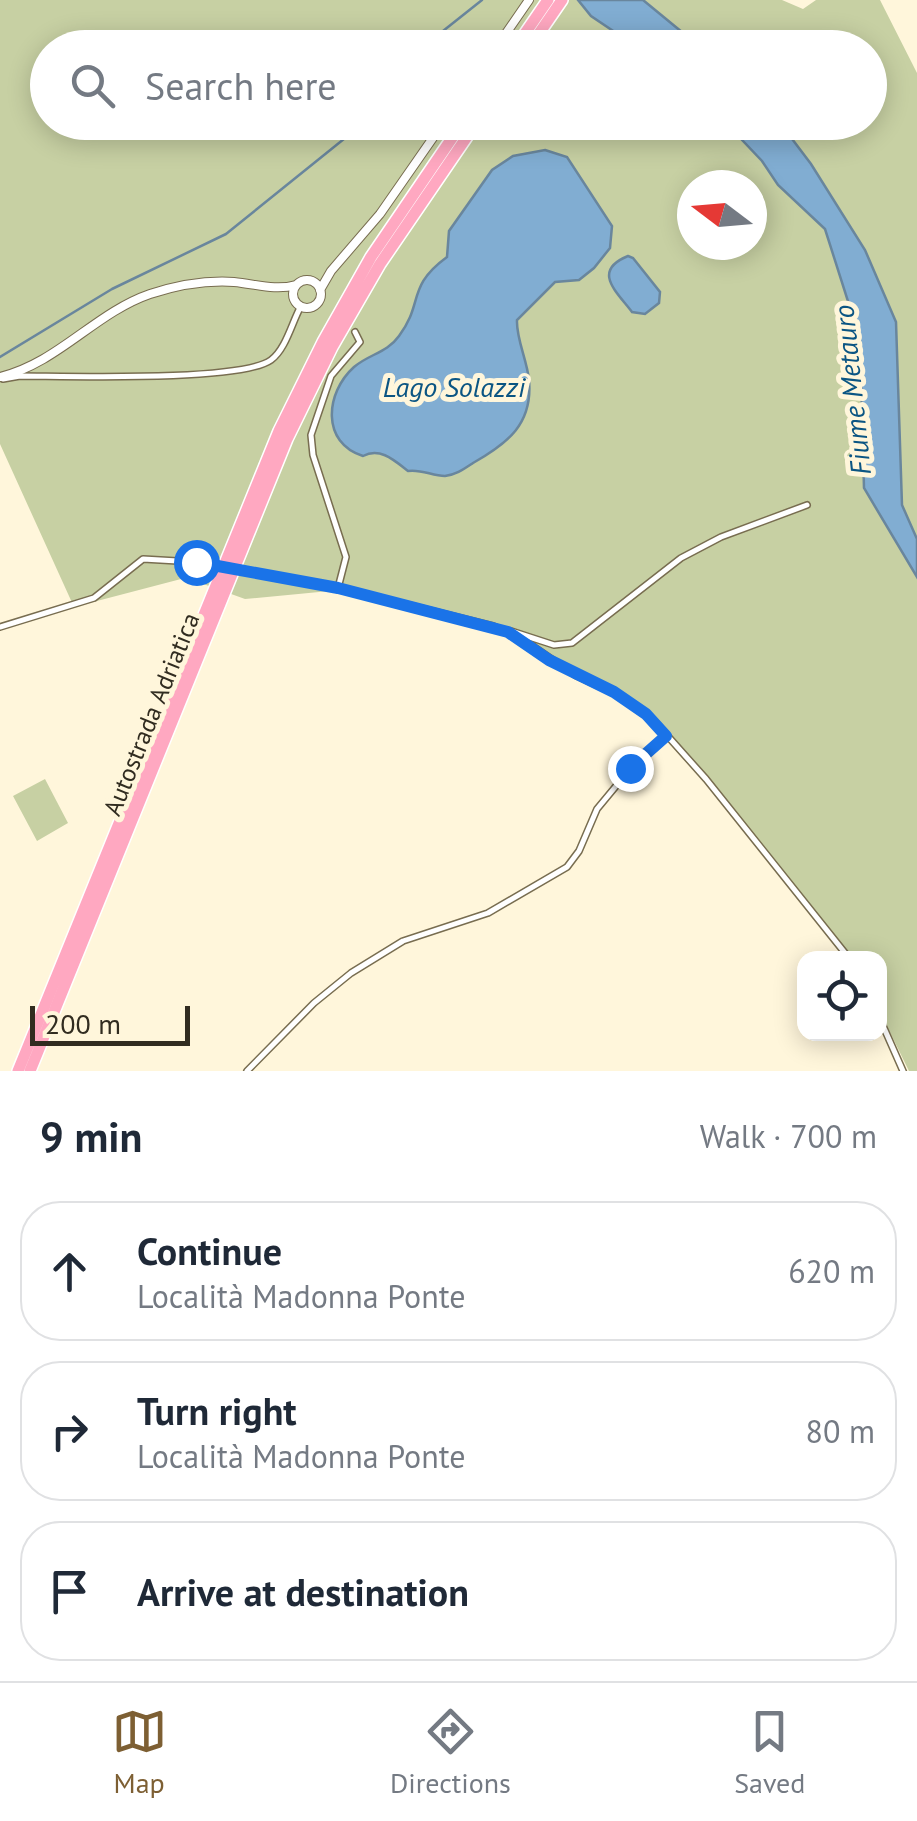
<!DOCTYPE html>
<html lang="en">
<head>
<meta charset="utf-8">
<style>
	:root { --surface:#fff; --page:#f6f6f7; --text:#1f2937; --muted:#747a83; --line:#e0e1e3; --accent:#7d5f33 }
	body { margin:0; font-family:"PT Sans",sans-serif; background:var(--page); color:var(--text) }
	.controls { position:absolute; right:30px; bottom:30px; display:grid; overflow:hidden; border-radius:20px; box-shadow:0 5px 25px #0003 }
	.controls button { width:90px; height:90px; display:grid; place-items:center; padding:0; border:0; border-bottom:2px solid var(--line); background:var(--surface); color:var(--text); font:50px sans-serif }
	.compass { position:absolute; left:677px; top:170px; width:90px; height:90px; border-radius:50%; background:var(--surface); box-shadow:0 5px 25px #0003; rotate:286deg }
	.scale { position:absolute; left:30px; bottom:25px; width:160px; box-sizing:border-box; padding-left:10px; border:5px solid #312c20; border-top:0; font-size:28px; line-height:35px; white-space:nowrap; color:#312c20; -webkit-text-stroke:8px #fff6db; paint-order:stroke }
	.stop { position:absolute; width:30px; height:30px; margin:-22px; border:8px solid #1a73e8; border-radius:50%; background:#fff }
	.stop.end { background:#1a73e8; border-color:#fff; box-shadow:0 2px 10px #0008 }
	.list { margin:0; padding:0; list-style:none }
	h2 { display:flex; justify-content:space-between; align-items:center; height:130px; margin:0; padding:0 40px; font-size:42px }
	h2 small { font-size:32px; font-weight:400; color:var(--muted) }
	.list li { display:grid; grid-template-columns:65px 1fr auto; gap:30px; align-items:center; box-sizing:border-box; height:140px; margin:0 20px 20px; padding:0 20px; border:2px solid var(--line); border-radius:40px }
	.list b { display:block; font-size:38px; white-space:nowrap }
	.list p { margin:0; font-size:32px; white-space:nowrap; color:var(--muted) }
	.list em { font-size:32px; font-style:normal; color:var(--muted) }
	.icon { flex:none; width:55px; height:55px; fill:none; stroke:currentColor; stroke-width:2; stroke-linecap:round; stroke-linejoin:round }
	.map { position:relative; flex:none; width:917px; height:1071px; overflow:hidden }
	.search { position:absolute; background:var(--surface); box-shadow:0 5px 25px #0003; left:30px; right:30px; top:30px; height:110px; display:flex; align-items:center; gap:25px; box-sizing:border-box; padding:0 35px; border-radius:55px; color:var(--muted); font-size:38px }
	.sheet { height:610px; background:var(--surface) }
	nav { display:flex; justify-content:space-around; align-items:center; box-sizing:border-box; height:140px; border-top:2px solid var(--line); background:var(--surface); font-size:28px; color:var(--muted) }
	nav a { display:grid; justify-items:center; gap:5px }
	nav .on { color:var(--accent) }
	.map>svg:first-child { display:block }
</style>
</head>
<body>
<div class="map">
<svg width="917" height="1071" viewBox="0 0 917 1071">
	<rect width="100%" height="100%" fill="#fff6db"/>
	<!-- green -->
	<path fill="#c7d0a3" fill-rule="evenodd" d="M0,0h782l21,9 13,-9h64l37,73v998h-8l-29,-59v-54h-28l-119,-146 -88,-101 -67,-34 -78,-49 -160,-38 -95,9 -50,-18 -14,-2 -107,28 -74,-163zM48,48h822v74h-822zM692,185h60v60h-60z
		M45,779l23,44 -31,18 -24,-45z"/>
	<!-- water -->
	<path fill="#81add2" stroke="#69869d" stroke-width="2.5" d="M578,0h65l45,37 12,3 9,7h-72l-46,-31z
		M726,123h54l31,41 54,86 31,72 6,183 15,34v38l-53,-89 -4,-149 -35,-110 -47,-44 -16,-24z
		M545,150l22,7 45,69 -2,22 -16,20 -15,12 -24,2 -38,38c-1,18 10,40 12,60 4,44 -21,63 -56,83 -9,6 -17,12 -28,13 -13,0 -23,-7 -37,-5 -14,-11 -28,-24 -45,-15 -42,-13 -38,-63 -9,-89 15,-13 33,-14 45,-31 25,-33 7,-49 48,-79l2,-26 43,-61 21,-14z
		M628,256l5,2 27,34 -1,11 -14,11 -13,-2c-15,-20 -41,-41 -4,-56z"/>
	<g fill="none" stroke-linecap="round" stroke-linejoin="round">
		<!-- stream -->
		<path stroke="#69869d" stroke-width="2.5" d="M435,48l8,-17 39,-31
			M0,357l112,-68 114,-55 139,-112"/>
		<!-- minor casing -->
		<g stroke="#786d50" stroke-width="8">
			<path id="minor" d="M482,48l6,-8
				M3,379l17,-3c45,0 220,6 251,-16 15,-11 21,-38 30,-54
				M259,573l88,17 146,36 28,12 54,37 39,18 42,30 50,56 143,179
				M338,588l8,-31 -33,-102 -2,-20 20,-59 29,-34 -5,-10
				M0,627l94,-29 49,-39 52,3
				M511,631l43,14 18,-2 109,-85 40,-21 86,-32
				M880,1019l23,52
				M247,1071l67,-68 37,-30 52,-32 85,-28 79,-46 12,-16 18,-42 34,-41 35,-33"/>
		</g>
		<!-- secondary casing -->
		<g stroke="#786d50" stroke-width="10">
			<path id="secondary" d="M496,48l33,-48
				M293 294a14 14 0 1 1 28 0a14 14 0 1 1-28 0Z
				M320,290l11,-19 49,-57 64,-92
				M0,377c58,-14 95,-64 150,-83 28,-9 55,-14 84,-12 22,2 41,9 62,3"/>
		</g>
		<!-- motorway casing -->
		<g stroke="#fff" stroke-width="14">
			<path id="motorway" d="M515,48l33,-48
				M529,48l33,-48
				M18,1071l261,-640 44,-89 48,-85 92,-135
				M30,1071l257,-632 45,-92 48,-83 97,-142"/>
		</g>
		<!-- minor -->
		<use href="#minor" stroke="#fff" stroke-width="5"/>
		<!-- secondary -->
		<use href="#secondary" stroke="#fff" stroke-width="8"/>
		<!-- motorway -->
		<use href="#motorway" stroke="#ffa8c1" stroke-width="11"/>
		<!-- minor-bridge casing -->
		<g stroke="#786d50" stroke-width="8" stroke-linecap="butt">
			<path id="minor-bridge" d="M195,562l64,11"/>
		</g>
		<!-- minor-bridge -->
		<use href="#minor-bridge" stroke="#fff" stroke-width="5"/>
	</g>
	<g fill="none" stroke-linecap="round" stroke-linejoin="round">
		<!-- route -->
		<path stroke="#1a73e8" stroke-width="12" d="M196,562l142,26 170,44 41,28 65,32 32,22 20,22 -36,32"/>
	</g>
	<g text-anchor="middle" stroke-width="10" stroke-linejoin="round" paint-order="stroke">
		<!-- street labels -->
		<g font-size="25" fill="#312c20" stroke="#fff6db">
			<text transform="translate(151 714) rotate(-68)" y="9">Autostrada Adriatica</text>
		</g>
		<!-- water labels -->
		<g font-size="28" font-style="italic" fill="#0b5583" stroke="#fff6db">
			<text x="454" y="397">Lago Solazzi</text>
			<text transform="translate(852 390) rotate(-96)" y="10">Fiume Metauro</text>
		</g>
	</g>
</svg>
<div class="controls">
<button><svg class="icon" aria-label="locate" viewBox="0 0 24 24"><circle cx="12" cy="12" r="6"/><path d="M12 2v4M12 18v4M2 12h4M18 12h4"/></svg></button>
</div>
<svg class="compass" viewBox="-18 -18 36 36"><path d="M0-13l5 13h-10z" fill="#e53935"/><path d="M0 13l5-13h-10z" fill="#747a83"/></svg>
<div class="scale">200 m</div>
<div class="stop" style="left:196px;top:562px"></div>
<div class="stop end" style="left:630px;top:768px"></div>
<div class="search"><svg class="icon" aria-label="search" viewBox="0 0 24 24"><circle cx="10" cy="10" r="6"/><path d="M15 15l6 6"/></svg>Search here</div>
</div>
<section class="sheet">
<h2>9 min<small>Walk · 700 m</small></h2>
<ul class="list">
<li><svg class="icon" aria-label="ahead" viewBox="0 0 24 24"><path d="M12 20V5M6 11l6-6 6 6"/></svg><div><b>Continue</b><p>Località Madonna Ponte</p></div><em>620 m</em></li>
<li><svg class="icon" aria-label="right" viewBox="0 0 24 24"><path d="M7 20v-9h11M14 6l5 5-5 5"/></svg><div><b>Turn right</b><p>Località Madonna Ponte</p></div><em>80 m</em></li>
<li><svg class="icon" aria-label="arrive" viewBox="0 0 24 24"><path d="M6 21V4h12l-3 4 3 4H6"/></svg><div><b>Arrive at destination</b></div></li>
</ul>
</section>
<nav>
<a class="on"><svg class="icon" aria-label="map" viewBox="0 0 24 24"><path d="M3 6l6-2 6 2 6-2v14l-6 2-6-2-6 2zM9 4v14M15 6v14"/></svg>Map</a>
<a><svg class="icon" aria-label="directions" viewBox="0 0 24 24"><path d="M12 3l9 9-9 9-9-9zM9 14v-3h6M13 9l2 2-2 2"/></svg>Directions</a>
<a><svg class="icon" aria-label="saved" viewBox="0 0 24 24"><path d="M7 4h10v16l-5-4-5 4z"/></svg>Saved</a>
</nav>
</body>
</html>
